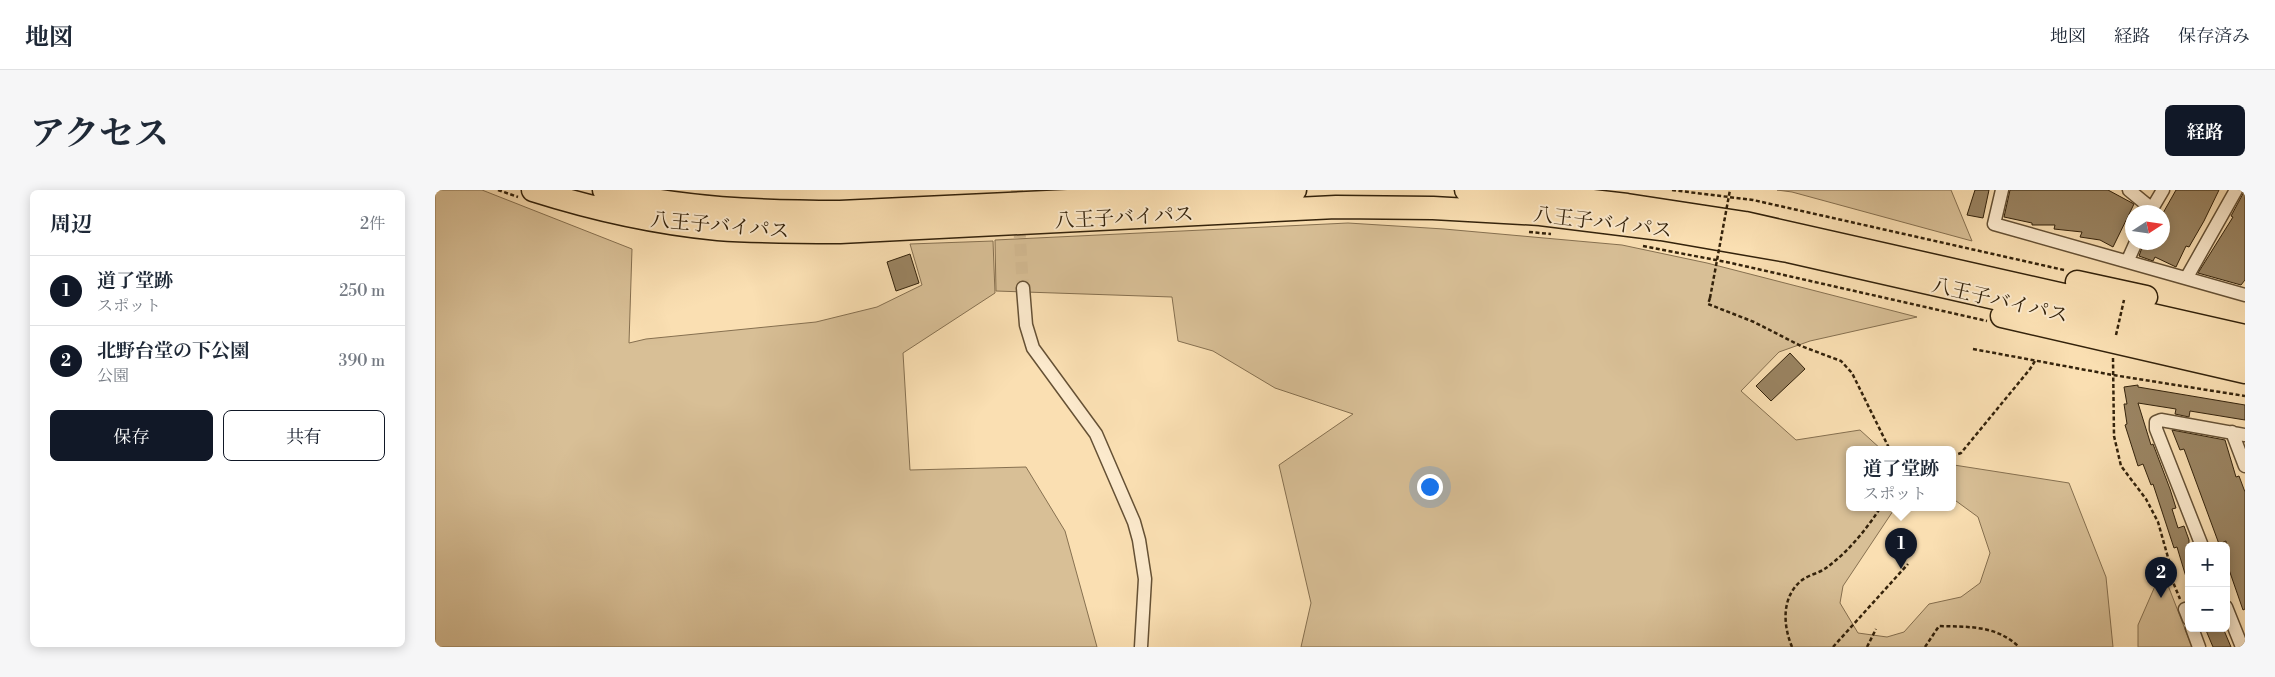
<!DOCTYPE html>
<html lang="ja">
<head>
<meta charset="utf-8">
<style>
	:root { --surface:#fff; --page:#f6f6f7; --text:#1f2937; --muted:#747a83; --line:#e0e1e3; --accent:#111827 }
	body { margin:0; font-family:"Libre Bodoni","Noto Serif JP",serif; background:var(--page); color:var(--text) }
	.controls { position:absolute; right:15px; bottom:15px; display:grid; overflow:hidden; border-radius:8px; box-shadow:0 2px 12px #0003 }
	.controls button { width:45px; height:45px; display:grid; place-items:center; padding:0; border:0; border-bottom:1px solid var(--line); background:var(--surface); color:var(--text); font:25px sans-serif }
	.compass { position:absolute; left:1690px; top:15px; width:45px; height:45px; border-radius:50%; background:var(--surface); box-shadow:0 2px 12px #0003; rotate:78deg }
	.you { position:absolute; left:994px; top:296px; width:18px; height:18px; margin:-12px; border:4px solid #fff; border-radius:50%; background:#1a73e8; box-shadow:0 0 0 8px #1a73e833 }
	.badge { display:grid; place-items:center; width:32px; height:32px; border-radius:50%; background:var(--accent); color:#fff; font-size:16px; font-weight:700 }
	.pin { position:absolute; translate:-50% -41px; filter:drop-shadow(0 1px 2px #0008) }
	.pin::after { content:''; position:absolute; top:26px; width:18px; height:15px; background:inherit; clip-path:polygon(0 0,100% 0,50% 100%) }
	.popup { position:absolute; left:1411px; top:256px; width:110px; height:65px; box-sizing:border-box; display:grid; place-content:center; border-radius:8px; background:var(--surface); filter:drop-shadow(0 1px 4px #0005); font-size:16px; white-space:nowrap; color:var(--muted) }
	.popup b { font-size:19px; color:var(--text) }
	.popup::after { content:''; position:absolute; left:50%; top:100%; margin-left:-10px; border:10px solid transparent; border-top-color:var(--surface) }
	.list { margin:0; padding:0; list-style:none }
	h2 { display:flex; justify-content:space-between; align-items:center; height:65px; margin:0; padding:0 20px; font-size:21px }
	h2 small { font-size:16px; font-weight:400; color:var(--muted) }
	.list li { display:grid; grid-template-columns:32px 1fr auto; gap:15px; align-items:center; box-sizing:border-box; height:70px; padding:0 20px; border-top:1px solid var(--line) }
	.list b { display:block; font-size:19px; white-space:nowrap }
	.list p { margin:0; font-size:16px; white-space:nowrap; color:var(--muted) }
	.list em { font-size:16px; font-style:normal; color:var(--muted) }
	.actions { display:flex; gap:10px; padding:15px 20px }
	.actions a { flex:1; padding:11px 0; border:1px solid var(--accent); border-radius:8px; text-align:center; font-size:18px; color:var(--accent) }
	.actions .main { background:var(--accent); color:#fff }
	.map { position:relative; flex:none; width:1810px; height:457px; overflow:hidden; border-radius:8px }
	header { display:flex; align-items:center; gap:30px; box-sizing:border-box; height:70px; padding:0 25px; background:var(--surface); border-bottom:1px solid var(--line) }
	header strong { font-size:24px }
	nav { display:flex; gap:28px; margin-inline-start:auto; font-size:18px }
	.intro { display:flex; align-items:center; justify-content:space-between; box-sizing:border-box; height:120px; padding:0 30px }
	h1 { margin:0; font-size:35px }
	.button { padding:12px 22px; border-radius:8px; background:var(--accent); color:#fff; font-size:18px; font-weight:700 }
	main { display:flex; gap:30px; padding:0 30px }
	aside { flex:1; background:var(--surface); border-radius:8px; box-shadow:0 2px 12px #0003 }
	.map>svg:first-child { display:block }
</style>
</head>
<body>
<header>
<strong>地図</strong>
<nav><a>地図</a><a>経路</a><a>保存済み</a></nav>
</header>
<div class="intro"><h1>アクセス</h1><a class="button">経路</a></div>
<main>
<aside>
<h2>周辺<small>2件</small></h2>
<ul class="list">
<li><span class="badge">1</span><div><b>道了堂跡</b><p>スポット</p></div><em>250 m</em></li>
<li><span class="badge">2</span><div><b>北野台堂の下公園</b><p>公園</p></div><em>390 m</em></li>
</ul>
<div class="actions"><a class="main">保存</a><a>共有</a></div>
</aside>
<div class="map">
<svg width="1810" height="457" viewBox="0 0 1810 457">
	<rect width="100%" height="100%" fill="#fadfb2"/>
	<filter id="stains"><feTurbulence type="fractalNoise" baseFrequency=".004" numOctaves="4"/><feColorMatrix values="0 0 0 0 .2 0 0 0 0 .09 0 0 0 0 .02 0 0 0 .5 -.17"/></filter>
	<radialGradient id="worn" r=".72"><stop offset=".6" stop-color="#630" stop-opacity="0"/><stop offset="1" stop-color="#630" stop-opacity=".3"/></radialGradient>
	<!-- green -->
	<path fill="#d8bf96" stroke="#867050" d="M0,0h47l150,59 -3,94 17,-4 170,-17 61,-15 45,-22 -12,-41 83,-3 2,52 -92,60 7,117 116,-3 39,64 32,116h-662z
		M1342,0h174l21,51 -180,-49z
		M913,33l96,6 178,16 85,18 210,54 -107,24 -31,11 -38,39 55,49 64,-10 22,20h-32v58h45l-52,78 -3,17 18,30 29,4 17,-5 25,-28 32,-7 19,-14 10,-30 -12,-36 -26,-19 2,-33 115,18 37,94 7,70h-812l10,-44 -32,-138 74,-51 -78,-26 -62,-37 -35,-10 -6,-44 -176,-6 -1,-51z
		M1727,380l30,77h-54v-22z"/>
	<!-- building -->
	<path fill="#9a8462" stroke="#33220b" d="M1540,0h14l-6,28 -16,-3z
		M1575,0h98l26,14 -21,43 -13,-7 -20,-3 2,-5 -28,-3 1,-4h-23v-2l-28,-6z
		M1741,0h43l-15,31 -15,26 -3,-1 -10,21 -21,-10 -2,4 -14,-5 5,-14h19v-29z
		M1810,0v90l-4,5 -43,-12 35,-56 -2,-1z
		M475,64l9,29 -23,8 -9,-29z
		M1355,163l15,16 -34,32 -15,-15z
		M1703,195v2l107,18v15l-55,-9 -1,6 -14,-3 1,-5 -38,-6 13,42 2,-1 17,45 6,19 -4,1 6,19 6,-2 5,14v37h-3l-9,-30 -3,1 -21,-64 -2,1 -8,-21 -5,2 -13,-41 2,-1 -3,-20h3l-3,-17z
		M1737,240l53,10 11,37 3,-1 6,16v117l-2,1 -17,-49v-20l-7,3 -35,-95 -4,1z
		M1770,438h18l8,19h-18z"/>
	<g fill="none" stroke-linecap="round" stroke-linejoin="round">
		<!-- street-tunnel -->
		<path stroke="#d2b991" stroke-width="12" stroke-dasharray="12 6" stroke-linecap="butt" d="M582,0l6,98"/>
		<!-- street casing -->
		<g stroke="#655135" stroke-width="15">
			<path id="street" d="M1567,0l-8,34 251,71
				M1694,0l23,19
				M1715,22l13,-22
				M1693,70l8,-18
				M1752,87l49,-87
				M588,98l3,37 7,23 63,86 38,88 5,18 6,39 -4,68
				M1797,242l13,34
				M1767,356l-46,-117v-7l5,-2 84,15
				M1791,417l16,40
				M1754,418l-4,1 4,10
				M1757,438l7,19"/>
		</g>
		<!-- highway casing -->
		<g stroke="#33220b" stroke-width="25">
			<path id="highway" d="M98,0c60,19 122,33 185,39 41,3 81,3 122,3l496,-25 97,1 107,6 121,15 127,22 457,104
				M169,0c78,19 157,22 236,22l455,-22
				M1031,0l76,5 85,10 118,18 500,113
				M1642,92l69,15
				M1567,126l243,56"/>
		</g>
		<!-- path -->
		<path stroke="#33220b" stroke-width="2.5" stroke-dasharray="4 2.5" stroke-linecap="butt" d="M63,0l20,7
			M1237,0l81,10 311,70
			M1094,42l22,2
			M1208,56l88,17 256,58
			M1275,108l-2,6 46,18 47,24 40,15 11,12 38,77
			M1538,159l140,26 132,21
			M1678,168l1,78 7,30 25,33 12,23 11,39 -1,9 12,29
			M1517,266l9,-3 69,-84 5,-8
			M1357,457c-9,-22 -11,-50 10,-67 7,-5 17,-7 24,-12 21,-15 41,-39 54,-60
			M1398,457l75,-83
			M1432,457l9,-18
			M1490,457l14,-21c30,1 57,-1 80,21"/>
		<!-- street -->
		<use href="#street" stroke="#fceacd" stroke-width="12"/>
		<!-- highway -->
		<use href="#highway" stroke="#fadfb2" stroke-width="22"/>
		<!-- path-bridge -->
		<path stroke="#33220b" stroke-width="2.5" stroke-dasharray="4 2.5" stroke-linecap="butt" d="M1275,108l20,-108
			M1681,145l8,-35"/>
	</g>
	<g text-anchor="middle" stroke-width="4" stroke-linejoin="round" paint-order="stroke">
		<!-- street labels -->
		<g font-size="20" fill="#33220b" stroke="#fceacd">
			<text transform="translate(689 27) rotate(-3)" y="7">八王子バイパス</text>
			<text transform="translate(1168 32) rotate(7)" y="7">八王子バイパス</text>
			<text transform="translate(285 35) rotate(5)" y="7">八王子バイパス</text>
			<text transform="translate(1565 110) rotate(13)" y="7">八王子バイパス</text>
		</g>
	</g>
	<rect width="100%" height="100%" filter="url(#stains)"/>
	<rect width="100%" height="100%" fill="url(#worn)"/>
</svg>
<div class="controls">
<button>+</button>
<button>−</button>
</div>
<svg class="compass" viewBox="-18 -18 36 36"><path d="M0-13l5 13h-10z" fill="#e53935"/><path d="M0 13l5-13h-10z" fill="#747a83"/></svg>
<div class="you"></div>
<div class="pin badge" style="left:1466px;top:379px">1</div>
<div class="popup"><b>道了堂跡</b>スポット</div>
<div class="pin badge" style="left:1726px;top:408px">2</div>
</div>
</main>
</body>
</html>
